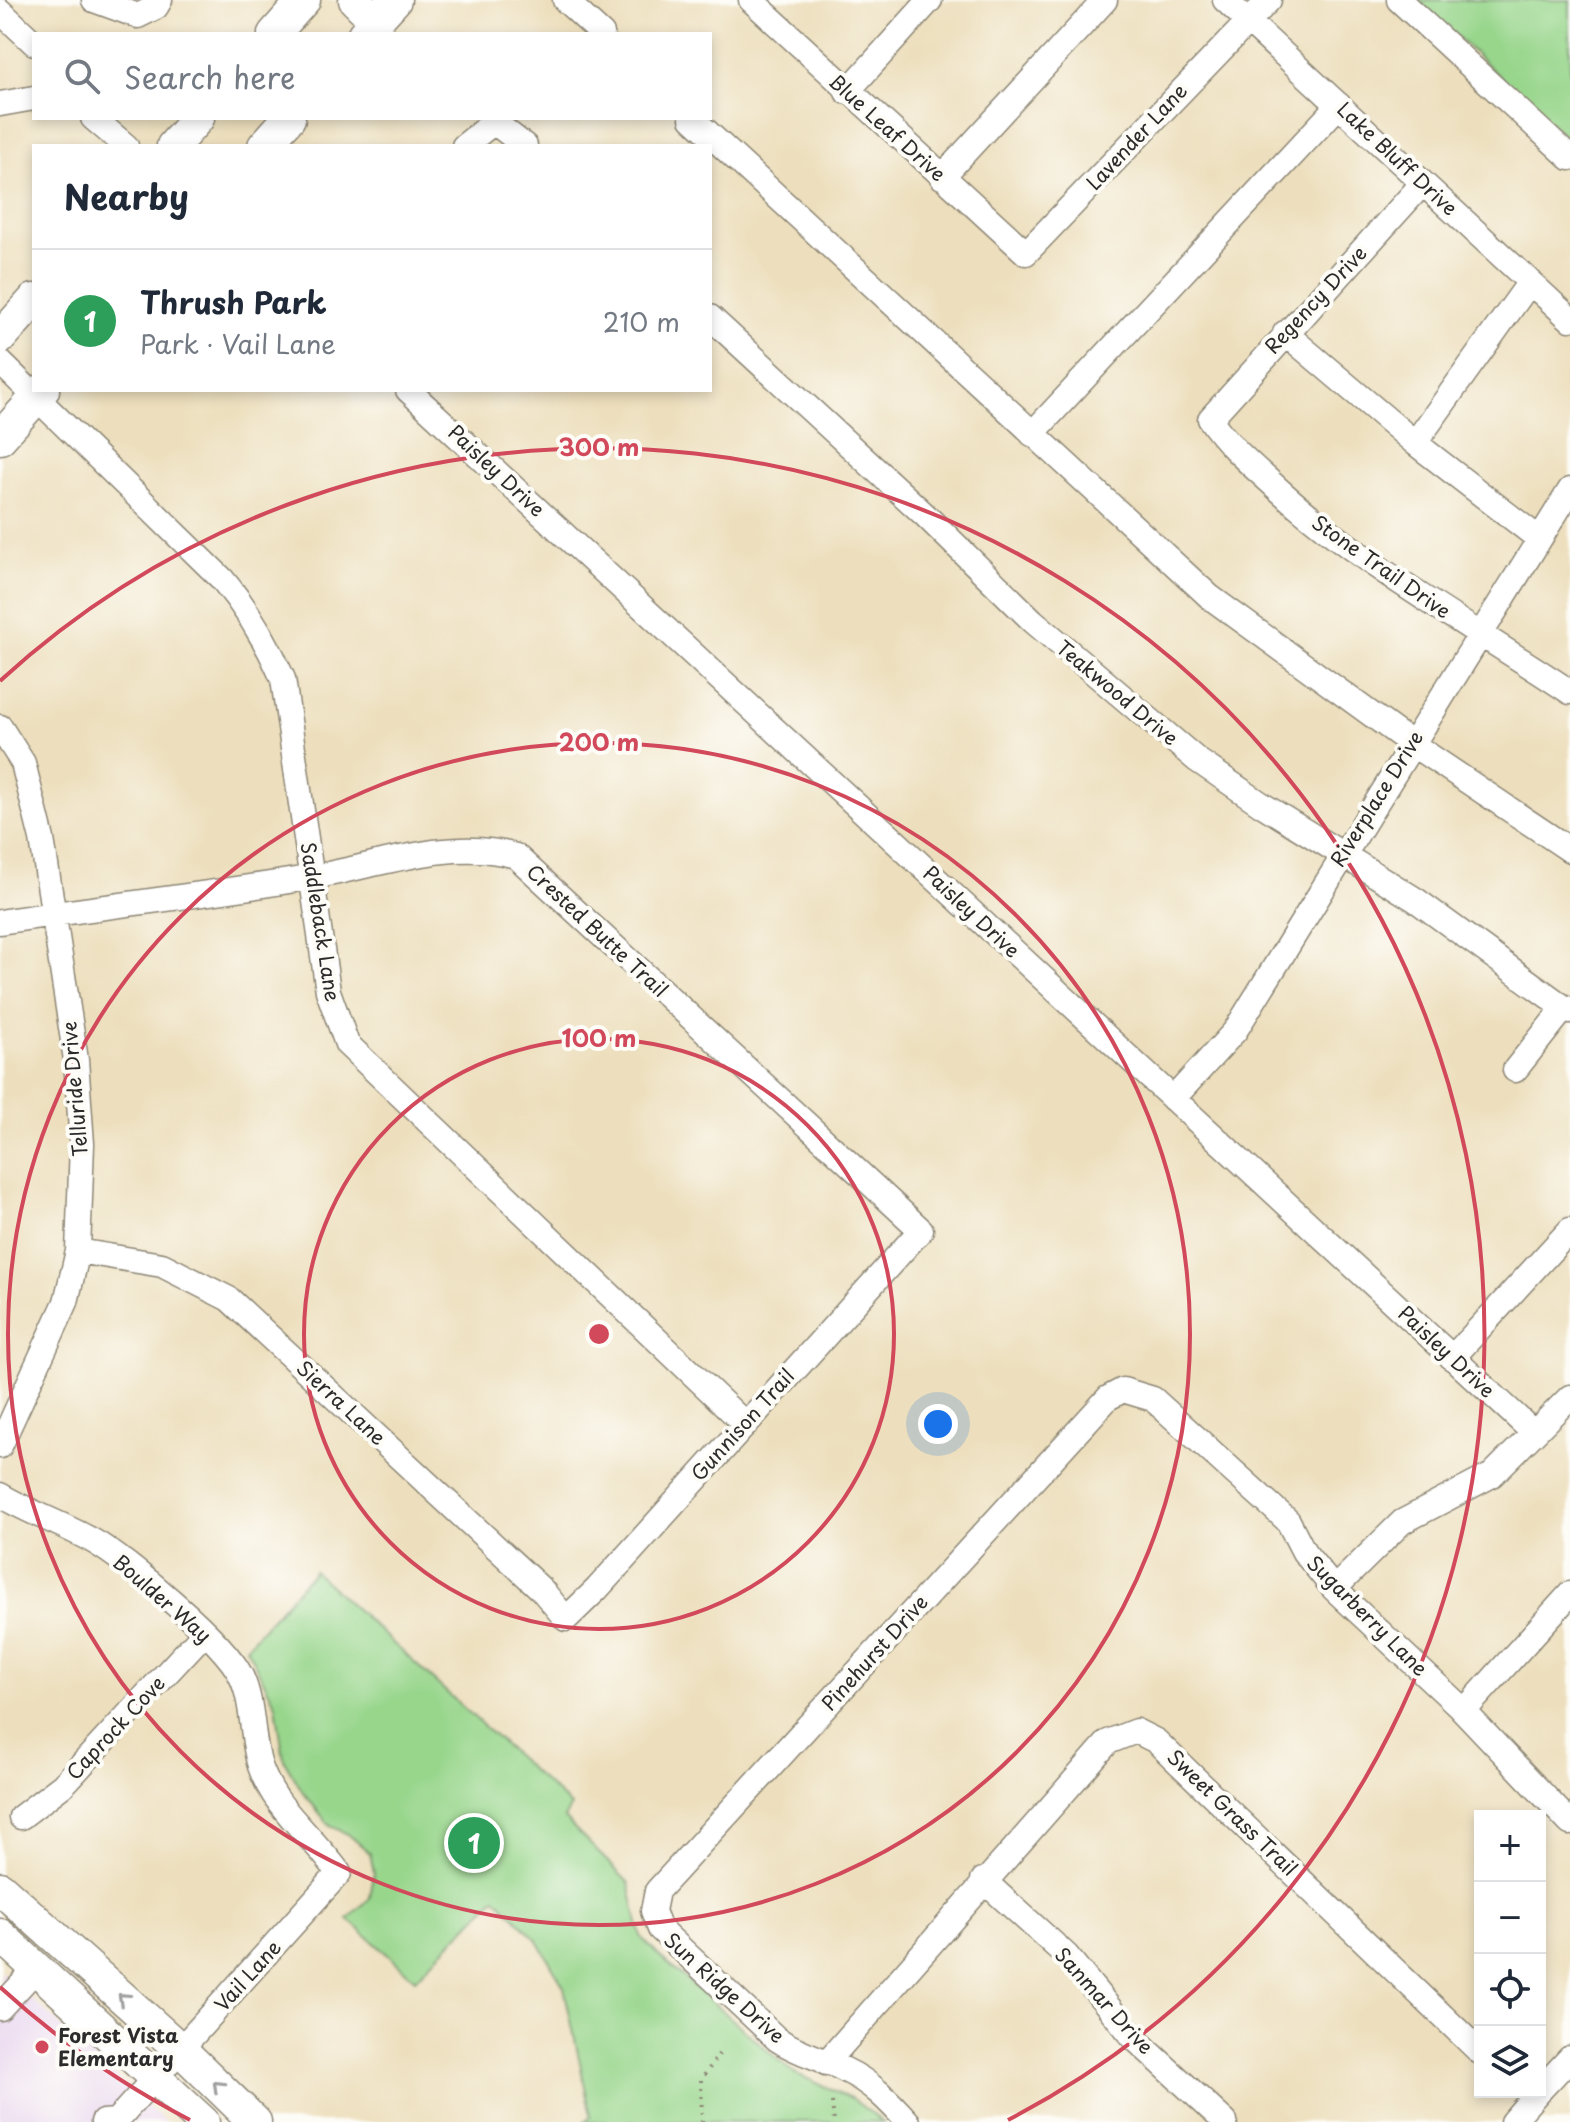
<!DOCTYPE html>
<html lang="en">
<head>
<meta charset="utf-8">
<style>
	:root { --surface:#fff; --page:#f6f6f7; --text:#1f2937; --muted:#747a83; --line:#e0e1e3; --accent:#d1495b }
	body { margin:0; font-family:"Playpen Sans",sans-serif; background:var(--page); color:var(--text) }
	.controls { position:absolute; right:24px; bottom:24px; display:grid; overflow:hidden; border-radius:0px; box-shadow:0 4px 12px #0003 }
	.controls button { width:72px; height:72px; display:grid; place-items:center; padding:0; border:0; border-bottom:2px solid var(--line); background:var(--surface); color:var(--text); font:40px sans-serif }
	.you { position:absolute; left:938px; top:1424px; width:28px; height:28px; margin:-20px; border:6px solid #fff; border-radius:50%; background:#1a73e8; box-shadow:0 0 0 12px #1a73e833 }
	.badge { display:grid; place-items:center; width:52px; height:52px; border-radius:50%; background:var(--accent); color:#fff; font-size:26px; font-weight:700 }
	.pin { position:absolute; translate:-50% -50%; border:4px solid #fff; box-shadow:0 2px 8px #0006 }
	.list { margin:0; padding:0; list-style:none }
	h2 { display:flex; justify-content:space-between; align-items:center; height:104px; margin:0; padding:0 32px; font-size:34px }
	h2 small { font-size:26px; font-weight:400; color:var(--muted) }
	.list li { display:grid; grid-template-columns:52px 1fr auto; gap:24px; align-items:center; box-sizing:border-box; height:144px; padding:0 32px; border-top:2px solid var(--line) }
	.list b { display:block; font-size:30px; white-space:nowrap }
	.list p { margin:0; font-size:26px; white-space:nowrap; color:var(--muted) }
	.list em { font-size:26px; font-style:normal; color:var(--muted) }
	.icon { flex:none; width:44px; height:44px; fill:none; stroke:currentColor; stroke-width:2; stroke-linecap:round; stroke-linejoin:round }
	.map { position:relative; flex:none; width:1570px; height:2122px; overflow:hidden }
	.search { position:absolute; background:var(--surface); box-shadow:0 4px 12px #0003; left:32px; top:32px; width:680px; height:88px; display:flex; align-items:center; gap:20px; box-sizing:border-box; padding:0 28px; border-radius:0px; color:var(--muted); font-size:30px }
	.panel { position:absolute; background:var(--surface); box-shadow:0 4px 12px #0003; left:32px; top:144px; width:680px; height:248px; border-radius:0px }
	.map>svg:first-child { display:block }
</style>
</head>
<body>
<div class="map">
<svg width="1570" height="2122" viewBox="0 0 1570 2122">
	<rect width="100%" height="100%" fill="#fdfcf7"/>
	<filter id="ink" filterUnits="userSpaceOnUse"><feTurbulence type="fractalNoise" baseFrequency=".0125" numOctaves="2"/><feDisplacementMap in="SourceGraphic" scale="16" xChannelSelector="R" yChannelSelector="G"/><feConvolveMatrix kernelMatrix="1 2 1 2 8 2 1 2 1" color-interpolation-filters="sRGB"/></filter>
	<filter id="wash" filterUnits="userSpaceOnUse"><feTurbulence type="fractalNoise" baseFrequency=".006" numOctaves="4" result="noise"/><feDisplacementMap in="SourceGraphic" scale="32" xChannelSelector="R" yChannelSelector="G"/><feGaussianBlur stdDeviation="1.8" result="paint"/><feColorMatrix in="noise" values="0 0 0 0 0 0 0 0 0 0 0 0 0 0 0 0 0 1.4 0 .05"/><feComposite in="paint" operator="in"/></filter>
	<g filter="url(#wash)">
		<rect width="100%" height="100%" fill="#eddfbd"/>
		<!-- built -->
		<path fill="#e7d2ef" d="M1,1971l164,151h-165z"/>
		<!-- green -->
		<path fill="#98d68c" stroke="#62805c" stroke-width="2" d="M1417,0h153v142z
			M314,1571l257,235 -7,12 65,65 12,54 16,17 137,119 57,25 32,24h-298l6,-6 -27,-129 -26,-46 -42,-44 -81,82 -67,-60 22,-21 4,-25 -4,-20 -22,-19 -18,-8 -26,-32 -20,-34 -8,-55 -30,-58z"/>
	</g>
	<g filter="url(#ink)">
		<g fill="none" stroke-linecap="round" stroke-linejoin="round">
			<!-- minor casing -->
			<g stroke="#8c8574" stroke-width="27">
				<path id="minor" d="M94,0l44,16 18,-9 4,-7
					M565,0l37,34
					M751,0l275,253 243,-253
					M1225,0l345,319
					M1399,0l171,158
					M0,11l34,32
					M847,92l83,-92
					M0,104l34,-6
					M93,118l33,28
					M692,118l518,479 202,147 158,106
					M464,146l30,-24 31,24
					M942,177l163,-177
					M1423,183l-213,236c19,28 44,48 68,70 89,80 193,137 292,203
					M710,317l216,199 107,105 164,139 64,44 155,96 154,112
					M1285,333l130,110 123,95
					M0,362l222,217c26,31 45,63 61,100l45,312 19,53 397,379
					M408,390l1126,1043
					M1032,434l307,-329
					M1415,443l115,-161
					M0,727l23,36 19,76 34,221 6,84 -4,107 -12,51 -66,144
					M0,922c104,-16 209,-27 313,-45 65,-11 137,-40 203,-21l405,374 -324,359 -31,30 -24,-29 -313,-291 -67,-34 -84,-14
					M1515,1070l50,-63
					M1173,1099l62,-68 335,-541
					M1452,1358l118,-128
					M0,1495c30,18 63,29 93,46 34,19 132,101 148,135 13,27 10,62 19,90 15,44 53,70 79,107l-223,248 -13,1
					M1334,1589l68,-67 90,-47 78,-78
					M1464,1711l106,-117
					M21,1817l42,-32 141,-152
					M983,1880l84,76 67,82 91,84
					M0,2008l36,-39
					M826,2063l282,-321 28,-11 20,10 324,311
					M1540,2090l30,-32
					M908,2122c-18,-20 -37,-40 -63,-52 -23,-12 -46,-16 -68,-31l-117,-110 -7,-18 4,-20 451,-493 15,-8 30,9 135,122 16,31 30,37 125,117 111,117
					M1512,2122l26,-30"/>
			</g>
			<!-- major casing -->
			<g stroke="#8c8574" stroke-width="35">
				<path id="major" d="M355,0l21,21
					M274,34l30,-34
					M364,34l31,-34
					M173,146l25,-28
					M264,146l25,-28
					M0,338l34,-38
					M0,438l43,-48
					M0,1888l181,162 74,72
					M0,1935l203,187"/>
			</g>
			<!-- path -->
			<path stroke="#8c8574" stroke-width="4" stroke-dasharray="2 6" stroke-linecap="butt" d="M832,2102l2,20
				M702,2122l-1,-42 18,-26"/>
			<!-- minor -->
			<use href="#minor" stroke="#fff" stroke-width="24"/>
			<!-- major -->
			<use href="#major" stroke="#fff" stroke-width="32"/>
		</g>
		<!-- one-way arrows -->
		<defs><path id="oneway-chevron" d="M-2-3.5L2.5 0L-2 3.5" fill="none" stroke-width="1.6" stroke-linecap="round" stroke-linejoin="round" transform="scale(2)"/></defs>
		<g stroke="#a0a0a0">
			<use href="#oneway-chevron" transform="translate(123 1998) rotate(-138)"/>
			<use href="#oneway-chevron" transform="translate(218 2086) rotate(-136)"/>
		</g>
	</g>
	<!-- distance rings -->
	<g fill="none" stroke="#d1495b" stroke-width="4">
		<circle cx="599" cy="1334" r="295"/>
		<circle cx="599" cy="1334" r="591"/>
		<path d="M190 2120A886 886 0 0 1 0 1987M0 681A886 886 0 1 1 1008 2120"/>
	</g>
	<!-- markers -->
	<circle fill="#d1495b" stroke="#fdfcf7" stroke-width="3" cx="42" cy="2047" r="8"/>
	<g text-anchor="middle" stroke-width="8" stroke-linejoin="round" paint-order="stroke">
		<!-- street labels -->
		<g font-size="20" fill="#2b2b2b" stroke="#fdfcf7">
			<text transform="translate(887 128) rotate(42)" y="7">Blue Leaf Drive</text>
			<text transform="translate(1137 137) rotate(-47)" y="7">Lavender Lane</text>
			<text transform="translate(1397 159) rotate(43)" y="7">Lake Bluff Drive</text>
			<text transform="translate(1316 300) rotate(-47)" y="7">Regency Drive</text>
			<text transform="translate(496 471) rotate(43)" y="7">Paisley Drive</text>
			<text transform="translate(1381 567) rotate(35)" y="7">Stone Trail Drive</text>
			<text transform="translate(1117 693) rotate(40)" y="7">Teakwood Drive</text>
			<text transform="translate(1377 799) rotate(-58)" y="7">Riverplace Drive</text>
			<text transform="translate(971 912) rotate(43)" y="7">Paisley Drive</text>
			<text transform="translate(320 922) rotate(81)" y="7">Saddleback Lane</text>
			<text transform="translate(597 931) rotate(43)" y="7">Crested Butte Trail</text>
			<text transform="translate(75 1089) rotate(-95)" y="7">Telluride Drive</text>
			<text transform="translate(1446 1352) rotate(43)" y="7">Paisley Drive</text>
			<text transform="translate(341 1403) rotate(43)" y="7">Sierra Lane</text>
			<text transform="translate(743 1425) rotate(-48)" y="7">Gunnison Trail</text>
			<text transform="translate(162 1599) rotate(41)" y="7">Boulder Way</text>
			<text transform="translate(1367 1616) rotate(45)" y="7">Sugarberry Lane</text>
			<text transform="translate(875 1653) rotate(-48)" y="7">Pinehurst Drive</text>
			<text transform="translate(116 1728) rotate(-47)" y="7">Caprock Cove</text>
			<text transform="translate(1232 1813) rotate(44)" y="7">Sweet Grass Trail</text>
			<text transform="translate(248 1976) rotate(-48)" y="7">Vail Lane</text>
			<text transform="translate(724 1988) rotate(42)" y="7">Sun Ridge Drive</text>
			<text transform="translate(1104 2001) rotate(48)" y="7">Sanmar Drive</text>
		</g>
		<!-- poi labels -->
		<g font-size="20" font-weight="bold" fill="#2b2b2b" stroke="#fdfcf7" text-anchor="start">
			<text x="58" y="2043">Forest Vista<tspan x="58" dy="23">Elementary</tspan></text>
		</g>
	</g>
	<circle cx="599" cy="1334" r="12" fill="#d1495b" stroke="#fdfcf7" stroke-width="4"/>
	<g font-size="24" text-anchor="middle" font-weight="bold" fill="#d1495b" stroke="#fdfcf7" stroke-width="8" stroke-linejoin="round" paint-order="stroke">
		<text x="599" y="456">300 m</text>
		<text x="599" y="751">200 m</text>
		<text x="599" y="1047">100 m</text>
	</g>
</svg>
<div class="controls">
<button>+</button>
<button>−</button>
<button><svg class="icon" aria-label="locate" viewBox="0 0 24 24"><circle cx="12" cy="12" r="6"/><path d="M12 2v4M12 18v4M2 12h4M18 12h4"/></svg></button>
<button><svg class="icon" aria-label="layers" viewBox="0 0 24 24"><path d="M12 4l9 5-9 5-9-5zM3 14l9 5 9-5"/></svg></button>
</div>
<div class="you"></div>
<div class="pin badge" style="left:474px;top:1843px;background:#2e9e5b">1</div>
<div class="search"><svg class="icon" aria-label="search" viewBox="0 0 24 24"><circle cx="10" cy="10" r="6"/><path d="M15 15l6 6"/></svg>Search here</div>
<section class="panel">
<h2>Nearby<small></small></h2>
<ul class="list">
<li><span class="badge" style="background:#2e9e5b">1</span><div><b>Thrush Park</b><p>Park · Vail Lane</p></div><em>210 m</em></li>
</ul>
</section>
</div>
</body>
</html>
